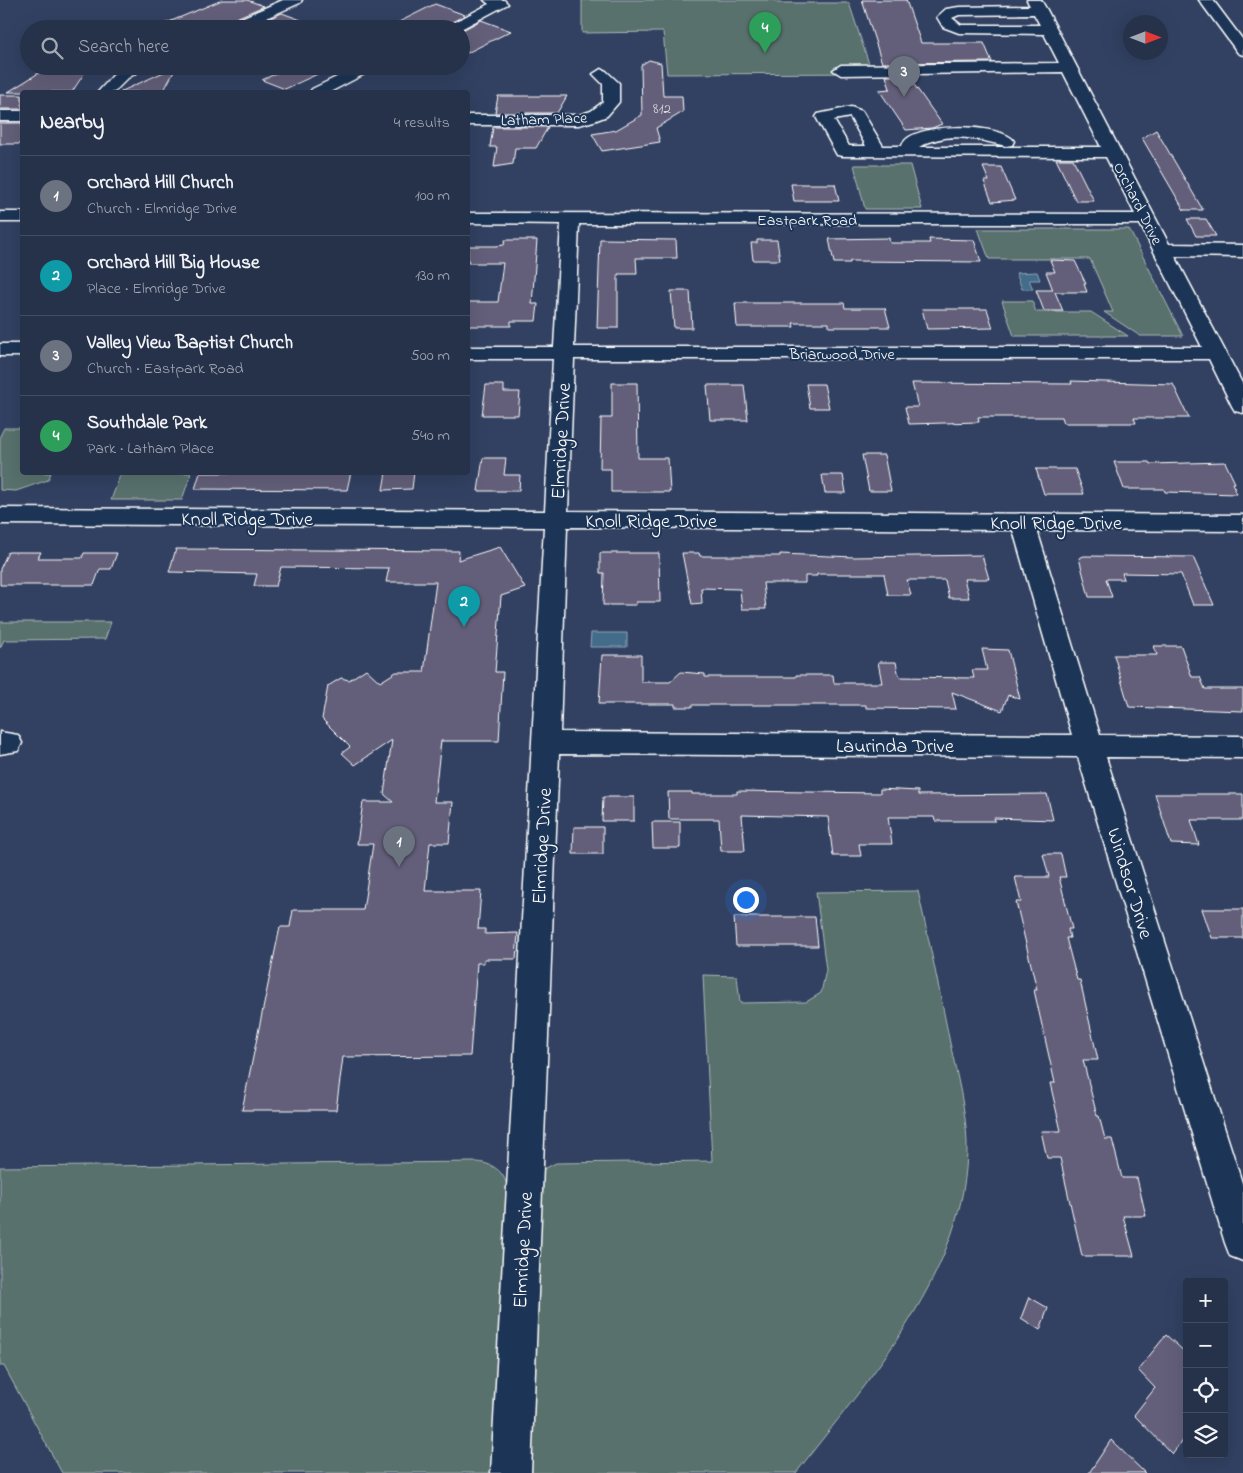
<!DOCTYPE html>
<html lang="en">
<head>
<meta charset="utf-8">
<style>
	:root { --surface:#26314a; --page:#323d54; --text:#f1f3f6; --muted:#a4a9b5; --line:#424c62; --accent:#e797bd }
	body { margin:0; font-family:"Indie Flower",sans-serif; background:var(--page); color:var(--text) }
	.controls { position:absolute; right:15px; bottom:15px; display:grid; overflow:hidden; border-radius:5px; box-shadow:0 5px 20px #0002 }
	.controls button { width:45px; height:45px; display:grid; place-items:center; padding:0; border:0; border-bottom:1px solid var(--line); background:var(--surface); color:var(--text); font:25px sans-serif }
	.compass { position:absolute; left:1123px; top:15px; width:45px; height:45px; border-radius:50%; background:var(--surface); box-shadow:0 5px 20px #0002; rotate:90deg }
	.you { position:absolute; left:745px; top:899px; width:18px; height:18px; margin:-12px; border:4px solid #fff; border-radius:50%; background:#1a73e8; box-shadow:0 0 0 8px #1a73e833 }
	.badge { display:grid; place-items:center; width:32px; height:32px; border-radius:50%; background:var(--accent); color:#fff; font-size:16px; font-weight:700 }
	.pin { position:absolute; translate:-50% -41px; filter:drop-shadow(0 1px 2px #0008) }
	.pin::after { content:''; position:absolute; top:26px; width:18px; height:15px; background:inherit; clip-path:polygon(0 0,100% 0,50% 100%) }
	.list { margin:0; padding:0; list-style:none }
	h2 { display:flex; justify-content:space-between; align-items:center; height:65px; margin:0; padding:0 20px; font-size:21px }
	h2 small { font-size:16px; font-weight:400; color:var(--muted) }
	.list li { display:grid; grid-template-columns:32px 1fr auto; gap:15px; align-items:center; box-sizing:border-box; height:80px; padding:0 20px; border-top:1px solid var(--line) }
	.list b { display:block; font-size:19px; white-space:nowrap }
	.list p { margin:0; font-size:16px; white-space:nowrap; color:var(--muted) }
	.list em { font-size:16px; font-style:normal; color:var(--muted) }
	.icon { flex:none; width:28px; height:28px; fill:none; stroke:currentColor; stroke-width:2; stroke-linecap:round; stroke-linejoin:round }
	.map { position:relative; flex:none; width:1243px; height:1473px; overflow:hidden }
	.search { position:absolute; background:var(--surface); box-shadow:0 5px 20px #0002; left:20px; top:20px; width:450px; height:55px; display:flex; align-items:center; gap:12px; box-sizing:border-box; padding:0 18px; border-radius:28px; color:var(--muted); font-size:19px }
	.panel { position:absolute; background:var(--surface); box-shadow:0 5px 20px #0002; left:20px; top:90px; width:450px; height:385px; border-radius:5px }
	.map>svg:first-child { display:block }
</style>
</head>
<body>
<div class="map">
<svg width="1243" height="1473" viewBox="0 0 1243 1473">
	<rect width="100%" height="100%" fill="#324162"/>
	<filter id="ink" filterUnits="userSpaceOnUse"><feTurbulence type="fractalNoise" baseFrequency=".02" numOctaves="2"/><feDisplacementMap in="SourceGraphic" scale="10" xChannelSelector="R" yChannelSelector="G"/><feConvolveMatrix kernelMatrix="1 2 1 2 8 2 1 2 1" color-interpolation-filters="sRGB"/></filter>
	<g filter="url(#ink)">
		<!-- green -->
		<path fill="#58716d" stroke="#acb8b6" d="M582,0h193l2,3h72l23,70 -205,1 -4,-42 -81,1z
			M854,165h56l12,44h-57z
			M978,229h151l54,107h-43l-36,-24h9l-23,-53h-101z
			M1002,301h30l4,11h55l37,24h-114z
			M4,428h18v44l29,1 -3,7 -32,11 -16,-1v-54z
			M121,473v-1l70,1 -9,27h-71z
			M0,622h111l-6,17 -101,1 -4,8z
			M918,891c11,50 22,101 32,152 7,33 16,66 17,100 2,127 -99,236 -171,330h-267l11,-302 16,-8 156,-2 -9,-186 34,1 3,27 66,-1 15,-9 5,-23 -10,-78z
			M477,1162c19,2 28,11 32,30l-17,281h-430l-58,-107h-4v-199z"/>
		<!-- water -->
		<path fill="#436c8a" stroke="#8ea7b9" d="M1037,272l3,8h-11l4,9h-11l-6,-16z
			M591,633h36v14h-37z"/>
		<!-- building -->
		<path fill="#635e7a" stroke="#fff" d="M222,0h25l17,6 -42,18 -3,5h-67z
			M862,0h44l15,43h63l8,19 -110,1z
			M435,4l30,11 -25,14h-55z
			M282,13l38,14v2h-74z
			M481,20l30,11 -50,25v-25z
			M649,60l12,3 2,33h19l1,16 -27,16 4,14 -58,9 -10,-17 24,-4 26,-15 -1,-50z
			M50,66h39l-17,26h-64z
			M177,66l-14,26h-43z
			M292,66h43l-50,23 -23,-9z
			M886,76h22l34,48 -10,4 -26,2 -27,-40 11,-1z
			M0,95h22v14h-22z
			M498,96h69l-10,17h-62z
			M0,123h22v21h-22z
			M493,127h55l-12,21h-21l-2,16 -19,3 3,-20h-7z
			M1156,130l34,58 13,22h-19l-42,-72z
			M1056,159h17l21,42h-18z
			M983,167h18l14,33 -23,2 -8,-21h5z
			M791,184h44l4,17h-45z
			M1187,219h19l10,17h-20z
			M889,238l1,5h40l-1,-4 45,1 7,22 -131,-1v2h-16l-5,-24z
			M600,239l76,1 1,18h-41l1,16h-19v54h-21z
			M505,240h32l-5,64h6l-2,17h-25v5h-43v-24h30l5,-39h-35v-17h28l8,-1z
			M757,240h20l3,20h-27l-2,-17h6z
			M1050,260l25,1 11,23h-2l3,8h-32l8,19h-19l-8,-21h17l-7,-18h9z
			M671,291h19l2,37h-18z
			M735,303h109l1,5h40l5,19h-61v-4h-36l1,4h-57z
			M922,309h65l6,19 -66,1z
			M1071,381l102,3 16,34h-55l2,5h-72l-2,-6h-84l1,5 -70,2 -4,-17h13l-6,-24 160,1z
			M612,383h25l1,75h30l2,34h-59v-23h-11l1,-51h11z
			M806,384h18l5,24h-19z
			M486,385h18v7h16l-2,23h-36z
			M707,385h37l4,35h-38z
			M862,455h22l7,36h-22z
			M483,458h23l-2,17h16l-1,16h-41z
			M1114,462h35l1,2 75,-2 10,21h-3l5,11 -72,-2 -1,-3h-40z
			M1036,469h39l9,25h-40z
			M351,472l-4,18 -152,-1 5,-16z
			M386,472h28l-2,17 -29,1z
			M822,475h21l3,18h-21z
			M500,547l25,41 -24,8 -6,76h8l-4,69h-58l-7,61h19l-4,41h-19l-5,48h56l-3,38h7v5l33,-1 -2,26h-32v4h-7l-7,93 -127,1 -7,53h-94l38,-183h10l3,-17h70l10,-66h-16l6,-42h30l-9,-8 8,-54 -37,25 -13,-12 8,-6 -28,-28 6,-33 13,-8 8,2 17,-11 14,13 16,-10h28l12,-90h-50l3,-14 -108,-1 -5,19h-22l3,-12 -88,-2 7,-23 283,2 -1,9z
			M8,552h33l-3,6h44l2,-5h33l-6,16h-11l-6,16h-94v-16z
			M600,553h59l1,49h-24v3h-33l1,-32h-4z
			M682,553h17l1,3h80v-2l74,3 128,-2 7,24h-25l5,19h-20l-4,-18h-38l4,15h-23l-4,-21h-67v2h-12v7h-42l3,26h-24l-2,-20 -39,-1 1,15 -10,1z
			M1084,556l109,1 21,48h-21l-12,-31 -59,-1 2,6h-18l6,18h-23l-10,-39z
			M1154,646h27l11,31h8l5,12h38v22l-114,-4 -15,-52h43z
			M982,649l26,1 12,49 -12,-4 -6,16 -50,-19 4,17 -90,-1v-3h-174v2h-17v-3h-76l3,-49h39v27h29l11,-10 24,2v3h91v-2h37l1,8h48l-4,-21h18l3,15 75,1 -2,-8h15z
			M880,789l38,2v4l129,-1 6,26 -59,-2 1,3h-60l-1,-4h-46l4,27h-33l2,12h-28l-5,-39 -86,-2 3,36h-24l-2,-32h-50l-1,-27h24v2h45v-3l143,2z
			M1155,794h88v26h-52l8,25 -28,-1z
			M603,797h31v24h-32z
			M652,822h28v26h-27z
			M574,827h29v27h-30z
			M1043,854h18l5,23h-7l13,52h-4l2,9h-4l11,42h3l18,80h-15l14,56h2l6,23h7l10,39h15l9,38h-23l11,40h-52l-22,-98h-13l-6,-27h20l-11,-48h5l-21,-93h3l-21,-88h5l-6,-25h34z
			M1202,909h41v29h-31z
			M734,917h81l3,29h-82z
			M1029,1297l19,11 -8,22 -19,-12z
			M1166,1335l21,19v80l-15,20 -38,-39 21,-27 -17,-18z
			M1111,1440l34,33h-56z"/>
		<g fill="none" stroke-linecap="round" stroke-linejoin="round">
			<!-- minor casing -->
			<g stroke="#fff" stroke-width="3">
				<path id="minor" d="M283,0h19l-2,3 -59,26h-20l2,-3z
					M484,0h20l4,4 -47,25h-19l47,-25z
					M1027,0h14l6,10 122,234 74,1v12l-68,-1 68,129v28l-8,-2 -3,-5 -23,-47h-635l-6,152 675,4v16l-206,-1 63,205 143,1v22l-137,-1 137,429v75l-13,-5 -5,-13 -147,-486 -519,-3 -28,719h-40l53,-946 -544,-3v-16l545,3 8,-152h-85v-12h86l7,-123 -93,-1v-10l667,1 -29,-57 -263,-1 -6,-1 -21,-38 2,-3 33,-7 11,4 21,35h19c7,-25 100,-23 112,-5l-2,4 -6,1c-30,-7 -58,-16 -87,1h182l-38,-75 -222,3 -8,-5 8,-5 218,-2 -15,-29 -85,-1 -16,-6 -6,-10 9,-8 13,-2 71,-1zM1034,14l6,11h-79l-9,-7 7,-3zM850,117l16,29h-17l-15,-26zM579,224h561l62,123h-628zM567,527l446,3 59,205 -512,-3z
					M1199,0h14l30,40v15l-5,-2z
					M127,66h21l-20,12 -14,14h-16l18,-20z
					M359,66h21l-50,26h-20l2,-3z
					M601,69l5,2 13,12v19l-12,14 -13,5 -15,4h-111v-10h111l12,-4 12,-9v-18l-10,-10z
					M0,111h22v10h-22z
					M0,212h22v10h-22z
					M0,344h22v12h-22z
					M0,732l18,3 4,8 -4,8 -18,3z"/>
			</g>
			<!-- minor -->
			<use href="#minor" fill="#1d3557" fill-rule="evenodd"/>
		</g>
	</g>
	<g text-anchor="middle" stroke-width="4" stroke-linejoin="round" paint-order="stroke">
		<!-- far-number labels -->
		<g font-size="15" fill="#d8d7de">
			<text x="662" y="113">812</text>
		</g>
		<!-- far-street labels -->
		<g font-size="16" fill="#fff" stroke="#1d3557">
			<text transform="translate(544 118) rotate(-2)" y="6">Latham Place</text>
			<text transform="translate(1139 203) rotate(63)" y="6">Orchard Drive</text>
			<text x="807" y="225">Eastpark Road</text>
			<text x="842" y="359">Briarwood Drive</text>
		</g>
		<!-- street labels -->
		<g font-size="20" fill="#fff" stroke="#1d3557">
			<text transform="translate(560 441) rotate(-87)" y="7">Elmridge Drive</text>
			<text x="247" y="525">Knoll Ridge Drive</text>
			<text x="651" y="527">Knoll Ridge Drive</text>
			<text x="1056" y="529">Knoll Ridge Drive</text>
			<text x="895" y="752">Laurinda Drive</text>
			<text transform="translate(541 846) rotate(-87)" y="7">Elmridge Drive</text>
			<text transform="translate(1131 883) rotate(73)" y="7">Windsor Drive</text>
			<text transform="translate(522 1250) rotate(-87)" y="7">Elmridge Drive</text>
		</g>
	</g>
</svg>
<div class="controls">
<button>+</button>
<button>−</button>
<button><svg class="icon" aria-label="locate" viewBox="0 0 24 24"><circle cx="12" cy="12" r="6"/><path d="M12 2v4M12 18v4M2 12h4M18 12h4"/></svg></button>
<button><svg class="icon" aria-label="layers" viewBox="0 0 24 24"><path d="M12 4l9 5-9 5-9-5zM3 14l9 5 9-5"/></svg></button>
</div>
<svg class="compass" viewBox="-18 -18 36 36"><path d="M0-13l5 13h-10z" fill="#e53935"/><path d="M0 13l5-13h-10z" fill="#a4a9b5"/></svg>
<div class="you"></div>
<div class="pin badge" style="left:399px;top:867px;background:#6b7280">1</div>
<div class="pin badge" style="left:464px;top:627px;background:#0f9aa8">2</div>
<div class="pin badge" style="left:904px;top:97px;background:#6b7280">3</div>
<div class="pin badge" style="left:765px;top:53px;background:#2e9e5b">4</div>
<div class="search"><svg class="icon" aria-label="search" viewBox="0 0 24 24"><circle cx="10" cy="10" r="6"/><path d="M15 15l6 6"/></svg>Search here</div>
<section class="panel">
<h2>Nearby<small>4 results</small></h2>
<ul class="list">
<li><span class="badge" style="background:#6b7280">1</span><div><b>Orchard Hill Church</b><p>Church · Elmridge Drive</p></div><em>100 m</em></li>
<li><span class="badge" style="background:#0f9aa8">2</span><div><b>Orchard Hill Big House</b><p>Place · Elmridge Drive</p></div><em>130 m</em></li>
<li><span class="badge" style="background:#6b7280">3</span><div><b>Valley View Baptist Church</b><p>Church · Eastpark Road</p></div><em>500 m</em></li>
<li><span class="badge" style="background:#2e9e5b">4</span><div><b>Southdale Park</b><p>Park · Latham Place</p></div><em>540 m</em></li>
</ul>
</section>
</div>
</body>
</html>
